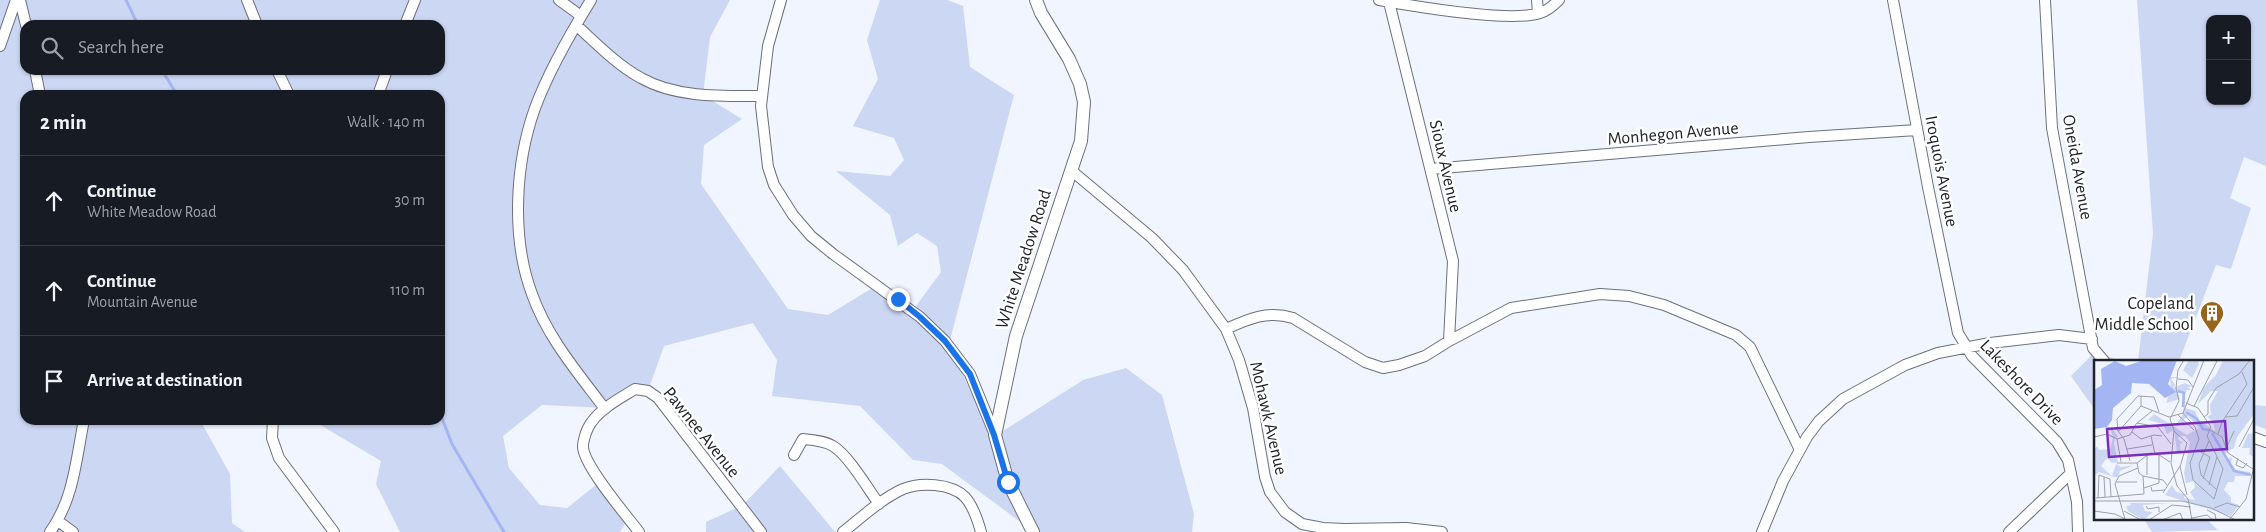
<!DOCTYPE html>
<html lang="en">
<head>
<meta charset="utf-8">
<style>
	:root { --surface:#171b24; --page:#242831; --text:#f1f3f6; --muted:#9ea1a6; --line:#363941 }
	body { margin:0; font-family:"Alegreya Sans",sans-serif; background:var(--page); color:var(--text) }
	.controls { position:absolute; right:15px; top:15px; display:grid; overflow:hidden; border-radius:10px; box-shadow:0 1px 4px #0004 }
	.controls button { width:45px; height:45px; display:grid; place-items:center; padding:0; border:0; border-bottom:1px solid var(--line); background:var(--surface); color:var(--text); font:25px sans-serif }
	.stop { position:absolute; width:15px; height:15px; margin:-11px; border:4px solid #1a73e8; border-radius:50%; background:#fff }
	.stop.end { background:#1a73e8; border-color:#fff; box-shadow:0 1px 5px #0008 }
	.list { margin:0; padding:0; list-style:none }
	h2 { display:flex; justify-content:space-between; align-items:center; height:65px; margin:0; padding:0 20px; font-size:21px }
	h2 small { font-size:16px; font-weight:400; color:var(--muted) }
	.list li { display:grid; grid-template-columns:32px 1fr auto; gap:15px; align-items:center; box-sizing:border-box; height:90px; padding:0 20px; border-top:1px solid var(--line) }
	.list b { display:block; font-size:19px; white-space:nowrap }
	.list p { margin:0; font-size:16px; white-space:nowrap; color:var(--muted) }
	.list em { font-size:16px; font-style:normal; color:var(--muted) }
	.icon { flex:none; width:28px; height:28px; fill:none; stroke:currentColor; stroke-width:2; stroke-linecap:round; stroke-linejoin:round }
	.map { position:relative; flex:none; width:2266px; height:532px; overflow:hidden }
	.search { position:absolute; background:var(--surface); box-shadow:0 1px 4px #0004; left:20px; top:20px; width:425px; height:55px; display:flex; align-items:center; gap:12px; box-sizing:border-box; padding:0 18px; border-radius:15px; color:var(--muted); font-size:19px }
	.panel { position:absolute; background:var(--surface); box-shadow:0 1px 4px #0004; left:20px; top:90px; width:425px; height:335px; border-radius:15px }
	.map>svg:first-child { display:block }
</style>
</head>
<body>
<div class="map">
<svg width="2266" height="532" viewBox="0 0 2266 532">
	<rect width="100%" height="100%" fill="#f1f5ff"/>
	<!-- green -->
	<path fill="#ccd7f4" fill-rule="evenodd" d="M0,0h730l-20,37 -7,58 39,24 -38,26 -3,39 87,125 40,6 46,-28 36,27 31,-42 -4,-26 -20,-13 -19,13 -8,-31 -54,-44 54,5 14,-16 -10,-22 -41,-12 25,-47 -11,-39 13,-40h67l16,6 7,61 44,28 -65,249 43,94 91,-58 43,-12 36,27 32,119 -2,18h-158l-92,-68 -29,-4 -53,-54 -88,-10 5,-36 -24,-37 -89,23 -15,42 -41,20 -66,-3 -39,31 6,32 31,37 27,3 34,-27 28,36 -9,15h-220l-24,-48 5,-23 -69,-41h128v-325h-415v325h175l30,54 2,49 13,9h-245zM25,25h415v45h-415z
		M2137,0h129v166l-22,-9 -14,41 21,10 -20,61 -15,-4 -37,96h-41l15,-127zM2210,19h37v82h-37z
		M2096,351l23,10h-24v49l-24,-34z
		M2252,405l14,1v23l-14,-5z
		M780,466l55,66h-129v-10l37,-17z
		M2143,518h62l13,12 -66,2z"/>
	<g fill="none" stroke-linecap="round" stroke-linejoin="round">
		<!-- stream -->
		<path stroke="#a3b6f3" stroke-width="3" d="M126,0l12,25
			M162,70l15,25
			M440,413l12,31 52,88"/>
		<!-- minor casing -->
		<g stroke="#6b707f" stroke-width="12">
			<path id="minor" d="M20,0l6,25
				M247,0l10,25
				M559,0l22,16
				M591,0c-21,34 -42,70 -56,108 -20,56 -24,130 -3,186 15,43 46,79 73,115
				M781,0l-13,46 -7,60 7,61 6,18 19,30 18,21 22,18 87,63 25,24 25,33 25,61
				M1379,0c34,6 131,23 161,13 7,-2 14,-8 19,-13
				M1537,0l1,13
				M1893,0l35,187 30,146 14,23 85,86 11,18 9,42 1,30
				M2045,0l7,128 41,220 11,13
				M1389,2l64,259 -4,80
				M405,25l10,-25
				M576,25c20,18 41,40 65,53 35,20 82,18 121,18
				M0,46l16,-46
				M35,70l5,25
				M277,70l12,25
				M378,95l9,-25
				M1431,169l378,-32 108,-7
				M1072,171l80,67 31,32 43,59 13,31 14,48 12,69 5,15 15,20 17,12 21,4 21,1 62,-1 36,4
				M1226,329c22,-10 42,-19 67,-11l72,44 18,6 16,-3 26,-9 24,-15 62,-33 89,-14 29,2 35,9 72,30 14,12 50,103
				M273,420l-1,18 7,20 55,74
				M2252,437l14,5
				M794,455l9,-16c10,1 22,2 30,7 16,10 35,43 46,58
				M58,521l15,11
				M50,532c24,-33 26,-73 34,-112
				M639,532c-12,-16 -57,-68 -56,-86 0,-5 3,-14 5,-18 9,-18 31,-29 47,-39l13,2 10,7 103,134
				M843,532c19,-15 38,-33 60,-43 17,-7 48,-6 62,8 8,9 13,24 16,35
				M1762,532l21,-51 24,-44 12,-16 24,-22 62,-34 33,-12 52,-10 69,-8 33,4
				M2009,532l62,-59"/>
		</g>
		<!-- tertiary casing -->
		<g stroke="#6b707f" stroke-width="14">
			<path id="tertiary" d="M1033,532l-25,-50 -13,-47 21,-99 65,-195 3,-39 -4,-18 -11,-25 -28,-46 -5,-13"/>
		</g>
		<!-- minor -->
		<use href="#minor" stroke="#fff" stroke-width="10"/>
		<!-- tertiary -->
		<use href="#tertiary" stroke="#fff" stroke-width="12"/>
	</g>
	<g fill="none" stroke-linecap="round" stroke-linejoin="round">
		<!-- route -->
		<path stroke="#1a73e8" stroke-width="6" d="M898,299l22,18 25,24 25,33 24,61 14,47"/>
	</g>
	<!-- icons -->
	<defs>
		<g id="building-pin" transform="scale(1.25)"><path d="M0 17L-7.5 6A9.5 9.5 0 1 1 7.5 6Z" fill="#98631a" stroke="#fff"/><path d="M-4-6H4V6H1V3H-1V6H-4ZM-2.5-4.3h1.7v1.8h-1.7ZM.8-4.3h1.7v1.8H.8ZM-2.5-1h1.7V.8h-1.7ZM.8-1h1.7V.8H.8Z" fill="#fff"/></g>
	</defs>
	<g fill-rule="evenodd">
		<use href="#building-pin" x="2212" y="313"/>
	</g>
	<g text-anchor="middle" stroke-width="5" stroke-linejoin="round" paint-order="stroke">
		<!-- street labels -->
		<g font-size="18" fill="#202229" stroke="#fff">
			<text transform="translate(1673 133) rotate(-5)" y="6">Monhegon Avenue</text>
			<text transform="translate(1446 166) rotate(77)" y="6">Sioux Avenue</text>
			<text transform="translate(2078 167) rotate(80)" y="6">Oneida Avenue</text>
			<text transform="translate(1942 171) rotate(79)" y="6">Iroquois Avenue</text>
			<text transform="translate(1023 259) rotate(-72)" y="6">White Meadow Road</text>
			<text transform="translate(2022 382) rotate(46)" y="6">Lakeshore Drive</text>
			<text transform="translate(1269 418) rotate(77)" y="6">Mohawk Avenue</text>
			<text transform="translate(702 432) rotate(51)" y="6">Pawnee Avenue</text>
		</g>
		<!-- poi labels -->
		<g font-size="18" fill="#202229" stroke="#fff" text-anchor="end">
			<text x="2194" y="309">Copeland<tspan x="2194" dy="21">Middle School</tspan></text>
		</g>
	</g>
	<!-- overview -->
	<g transform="translate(2094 360)">
		<rect width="160" height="160" fill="#f1f5ff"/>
		<path d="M95,0h9l1,4 -7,14 -9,-8zM129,0h31v54l-17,23 -3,11 -10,6 5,5 3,-2 -1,6 5,7 14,2 -1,4h-14l-1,6h-6l-4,8 7,7v5l8,3 -8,11 -66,-21 7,-10 4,7 9,2 -1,4 11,2 -5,-8 5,-4 -1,-7 -8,2 -2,-10 6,-31 -5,-6h-6l-1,3 5,4 -3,1 1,9 -4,-1 -3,-22 -7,4 -4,-10 -15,-4 6,-6 33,21 12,-7 -11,-12 -5,4 2,7 -5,-5 -3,2 7,-12 -2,-20 -4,1 2,6 -14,4 5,-14 -1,-12h8l-7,2 4,6 -2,3 12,-5 7,4h-4l3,3h-4l-2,4v14l10,3 4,9 16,11 -2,-9 -6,-6 4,-1 -1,-10 8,-14h-7l-13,13 6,-17 12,-12zM16,69h3l5,8 -3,1 -1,6 4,18 -6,1 -5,-5 -6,8 11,10 4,-12 5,3 13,-2 -14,6 -2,6h-4l-15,-5 -5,4v-27l3,-3 2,4 11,-1 3,-11 -6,-4 6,2zM160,73v24l-5,-3 1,-6h-8l6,-14zM36,143h40l-27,2 2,6 8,1 -10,8 -15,-9 -2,-5 5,-1z" fill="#ccd7f4"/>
		<path d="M50,0h33l-9,24 8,8 -11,6 -16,-14 -17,-1 -1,10 -18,15 -1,12 -5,7 -13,2v-39l8,-5 -1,-16 14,-8 11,5z" fill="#a3b6f3"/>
		<path fill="none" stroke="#a3b6f3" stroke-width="2.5" d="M84,31l6,2 -1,14M92,52l11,7 6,10 6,1M118,73l22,38 17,4"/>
		<path fill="none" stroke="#9da1a9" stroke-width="1" d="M90,0l-6,10 -2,18 3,13 -9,18 4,11 -3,33 6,23 11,13 4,21M84,19l10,1 5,7M47,36v10l28,11 14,-4 21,-53M100,46l23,-45M89,53l12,14 4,12 -9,24 3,17 21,19 9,-30 -16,-33 4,-9 -13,-19 -12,-5M84,55l16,15M110,57l4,-3v-13l8,-13 23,-14 11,-14M132,57l11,-1 17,-29M43,63l21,4 13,17M116,70l12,7 6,16 25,16M80,71l13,12 -7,24 7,28M24,72l23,-26M38,72l9,7 13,-4 8,1M124,74l4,-12 25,-38 -5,-12M57,76l4,18M0,77l13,-3 10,5M23,79l13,-4 6,-11 16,-13M23,79l4,23M115,81l-10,23 2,11 16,15M145,87l15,-28M33,89l25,-4M132,89l8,-18M103,90l13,7 -7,22M53,94v21M144,98l-2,7 7,3 4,-5M36,101l-6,-22 -6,-8 -1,-12 21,-23 16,1 5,15M23,103h20M43,103l13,-10 9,2 11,7M49,116l20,4 4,5M10,117l1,20M22,122h21M115,125l8,-28M57,127l1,4 13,-1M50,128l15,-5v-28M69,133l17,-27M2,138l48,-4 -1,-18 -4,-3 -2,-10M4,138l1,-23 11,4 1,18M0,141h88l29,7 25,12M52,146l2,3 11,-2v5M120,148l13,-5 13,4M113,150l8,4 1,6M0,151l21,3 10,5M30,151l17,9M98,158l15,-3 6,5M31,159l-10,-35 4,-8 19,-8M136,159l16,-20 8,-32M55,160l23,-15 19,2M68,160l18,-7 3,7"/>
		<path fill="#7b2cbf" fill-opacity="0.15" stroke="#7b2cbf" stroke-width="2.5" d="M131,61l2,28 -118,8 -2,-28z"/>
		<rect width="160" height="160" fill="none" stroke="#202229" stroke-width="2.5"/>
	</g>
</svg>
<div class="controls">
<button>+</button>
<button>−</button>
</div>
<div class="stop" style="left:1008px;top:482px"></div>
<div class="stop end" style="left:898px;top:299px"></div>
<div class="search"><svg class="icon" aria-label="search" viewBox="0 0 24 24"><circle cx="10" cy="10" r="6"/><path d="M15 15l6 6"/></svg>Search here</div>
<section class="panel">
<h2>2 min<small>Walk · 140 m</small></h2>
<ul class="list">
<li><svg class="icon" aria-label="ahead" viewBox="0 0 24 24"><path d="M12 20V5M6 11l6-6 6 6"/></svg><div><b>Continue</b><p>White Meadow Road</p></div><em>30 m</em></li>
<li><svg class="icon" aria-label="ahead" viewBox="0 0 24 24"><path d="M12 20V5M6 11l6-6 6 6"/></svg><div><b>Continue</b><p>Mountain Avenue</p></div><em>110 m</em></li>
<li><svg class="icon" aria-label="arrive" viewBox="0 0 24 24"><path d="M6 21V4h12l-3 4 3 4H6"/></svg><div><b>Arrive at destination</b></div></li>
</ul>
</section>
</div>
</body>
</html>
